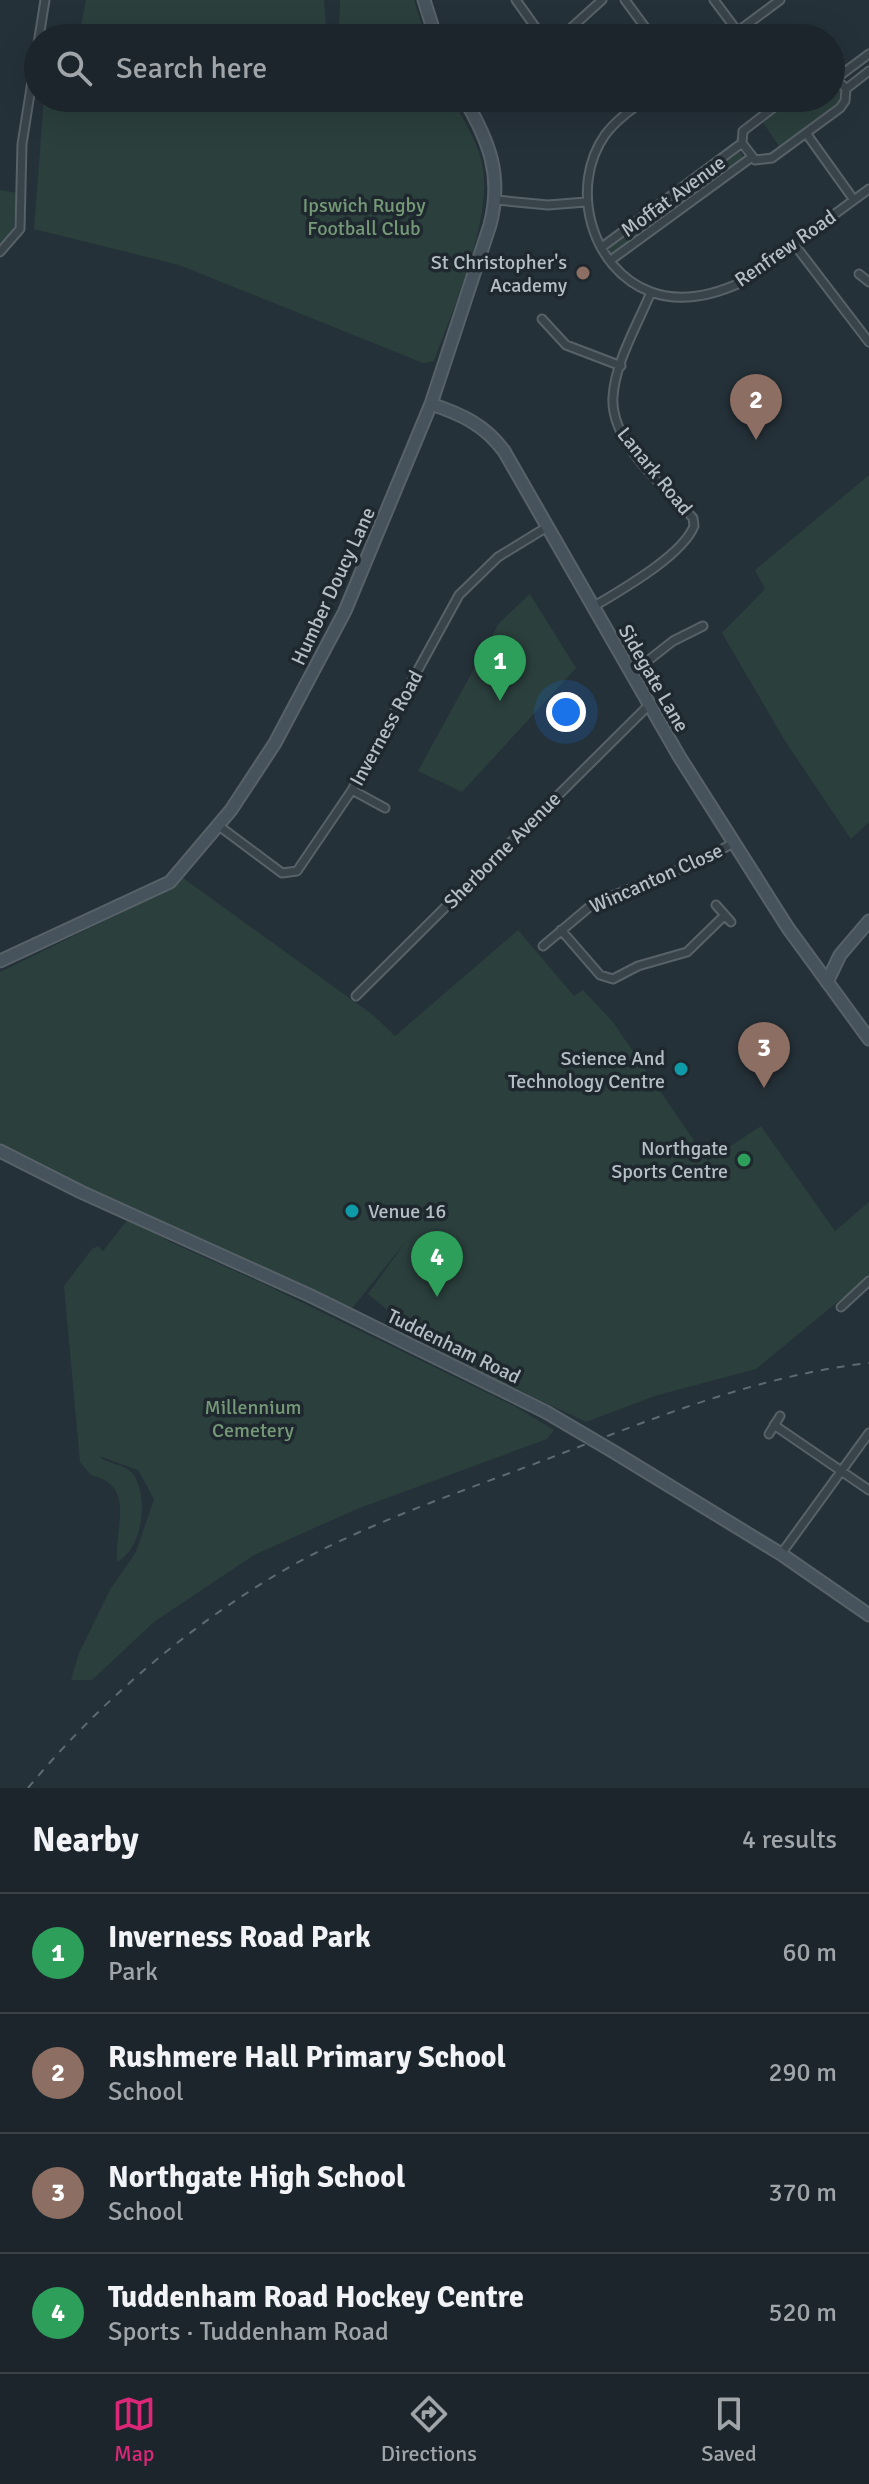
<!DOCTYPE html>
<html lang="en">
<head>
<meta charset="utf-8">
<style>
	:root { --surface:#1c252b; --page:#252d33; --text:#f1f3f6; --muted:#a0a5a9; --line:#3a4247; --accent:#db2777 }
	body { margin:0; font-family:Signika,sans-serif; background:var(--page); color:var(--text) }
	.you { position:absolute; left:566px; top:712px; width:28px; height:28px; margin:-20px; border:6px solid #fff; border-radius:50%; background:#1a73e8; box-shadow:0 0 0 12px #1a73e833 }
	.badge { display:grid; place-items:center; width:52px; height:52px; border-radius:50%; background:var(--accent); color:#fff; font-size:26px; font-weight:700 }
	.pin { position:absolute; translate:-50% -66px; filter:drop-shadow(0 2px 4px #0008) }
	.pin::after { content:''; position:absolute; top:42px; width:28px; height:24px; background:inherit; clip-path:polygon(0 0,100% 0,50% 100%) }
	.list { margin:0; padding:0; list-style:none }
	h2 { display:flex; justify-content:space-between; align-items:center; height:104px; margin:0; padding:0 32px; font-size:34px }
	h2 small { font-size:26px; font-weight:400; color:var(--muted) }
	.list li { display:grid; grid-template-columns:52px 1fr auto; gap:24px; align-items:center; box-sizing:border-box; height:120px; padding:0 32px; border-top:2px solid var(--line) }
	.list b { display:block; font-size:30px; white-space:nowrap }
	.list p { margin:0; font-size:26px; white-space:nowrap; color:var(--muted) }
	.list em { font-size:26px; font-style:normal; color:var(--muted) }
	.icon { flex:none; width:44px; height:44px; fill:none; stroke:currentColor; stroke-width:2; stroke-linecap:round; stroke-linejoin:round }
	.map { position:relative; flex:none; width:869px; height:1788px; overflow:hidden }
	.search { position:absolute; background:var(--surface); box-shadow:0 8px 32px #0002; left:24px; right:24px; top:24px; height:88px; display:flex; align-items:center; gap:20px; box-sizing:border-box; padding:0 28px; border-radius:44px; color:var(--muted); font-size:30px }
	.sheet { height:584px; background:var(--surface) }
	nav { display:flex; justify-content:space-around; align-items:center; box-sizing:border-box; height:112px; border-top:2px solid var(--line); background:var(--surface); font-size:22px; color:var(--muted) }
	nav a { display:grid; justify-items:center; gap:4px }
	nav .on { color:var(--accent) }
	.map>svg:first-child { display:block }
</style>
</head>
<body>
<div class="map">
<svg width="869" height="1788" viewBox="0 0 869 1788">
	<rect width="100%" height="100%" fill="#253139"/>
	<!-- green -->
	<path fill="#2b3f3c" d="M86,0h238l3,38h-277v-3l29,2z
		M340,0h74l12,38h-87z
		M831,76l10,12 2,10 -62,51 -20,-29 29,-22h41z
		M44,98h203l93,8 1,-8h110c11,19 24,39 30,61 15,55 -28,149 -47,202l-11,2 -244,-98 -145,-36z
		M738,152l4,1 1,6 -129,95 -5,-1v-6z
		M0,190l17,3 -4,40 -13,10z
		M869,475v347l-18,17 -66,-98 -63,-108 43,-44 -10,-19z
		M530,594l46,74 -114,124 -44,-21 81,-148z
		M183,878l190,137 22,21 123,-106 56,66 9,-6 30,32 95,139 53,-35 74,105 34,-29v74l-113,93 -101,27 -69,26 -146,-69 -72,-59 38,-53 -56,70 -350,-165v-174l172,-84z
		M128,1219l42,23 94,42 252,123 38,23 -7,9 -190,70 -103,46 -100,67 -62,58h-21l8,-27 32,-65 25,-36 18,-53 -16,-29 -39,-14c9,9 24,7 33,17 18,22 11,76 -15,89 -3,-35 20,-76 -26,-87l-11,-13 -16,-176 28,-37 6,-3 5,5z"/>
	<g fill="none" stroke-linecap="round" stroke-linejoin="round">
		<!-- street casing -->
		<g stroke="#576168" stroke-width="11">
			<path id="street" d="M516,0l27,38
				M625,0l28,38
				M714,0l24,32
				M560,38l42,-38
				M729,38l51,-38
				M838,77l31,-23
				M846,89l23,-18
				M647,98c-15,11 -31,22 -42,37 -36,51 -15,134 46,157 30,11 63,3 91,-10l127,-93
				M786,98l-43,33 -1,12 13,17 17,-2 68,-50 5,-7 1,-12 -15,-16
				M470,108l16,-10
				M806,133l48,67
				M496,200l52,5 38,-3
				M794,244l75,98
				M602,247l140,-104
				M0,252l20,-23 2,-85 23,-144
				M611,260l141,-103
				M859,274l10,8
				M542,319l24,26 55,21
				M593,607c28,-17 89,-51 101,-81l-1,-8c-28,-31 -83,-75 -80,-121 2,-35 25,-73 38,-105
				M631,674l42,-33 30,-15
				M352,790l33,18
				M219,826l63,47 15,-2 55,-81 107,-195 39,-38 49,-30
				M716,905l15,17
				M561,930l39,45 13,4 25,-13 49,-14 38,-37
				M543,946l51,-43 109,-43 30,-17
				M356,996l293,-291
				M841,1307l28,-26
				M774,1425l95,65
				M769,1434l11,-18
				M781,1554l88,-121"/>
		</g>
		<!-- secondary casing -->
		<g stroke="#576168" stroke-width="15">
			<path id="secondary" d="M424,0l12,38
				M431,404c30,10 54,21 73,47l175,305 109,172 81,111
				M0,961l170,-79 61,-72 44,-67 70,-132 86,-207 59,-179c13,-50 -1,-84 -26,-127
				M827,982l13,-27 29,-34
				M0,1151l81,41 230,104 235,116
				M614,1452l167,102 88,61"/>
		</g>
		<!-- street -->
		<use href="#street" stroke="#39434a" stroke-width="7"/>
		<!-- secondary -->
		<use href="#secondary" stroke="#47535c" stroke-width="11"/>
		<!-- rail -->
		<path stroke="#5d6a72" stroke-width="2" stroke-dasharray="8 8" stroke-linecap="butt" d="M28,1788c67,-81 151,-154 241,-209 90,-55 196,-88 294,-126 99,-38 199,-78 306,-90"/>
		<!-- secondary-bridge casing -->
		<g stroke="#576168" stroke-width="15" stroke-linecap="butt">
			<path id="secondary-bridge" d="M546,1412l68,40"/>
		</g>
		<!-- secondary-bridge -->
		<use href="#secondary-bridge" stroke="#47535c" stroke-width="11"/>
	</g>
	<!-- markers -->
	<circle fill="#8d6e63" stroke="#1e282e" stroke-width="3" cx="583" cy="273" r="8"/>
	<g fill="#0f9aa8" stroke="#1e282e" stroke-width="3">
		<circle cx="681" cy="1069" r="8"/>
		<circle cx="352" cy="1211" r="8"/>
	</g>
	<circle fill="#2e9e5b" stroke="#1e282e" stroke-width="3" cx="744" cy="1160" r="8"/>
	<g text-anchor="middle" stroke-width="7" stroke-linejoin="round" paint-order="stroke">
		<!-- street labels -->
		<g font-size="20" fill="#b4bec5" stroke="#1e282e">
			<text transform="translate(673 196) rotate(-36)" y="7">Moffat Avenue</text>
			<text transform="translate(785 248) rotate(-35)" y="7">Renfrew Road</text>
			<text transform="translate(655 471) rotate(51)" y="7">Lanark Road</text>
			<text transform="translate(333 586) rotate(-65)" y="7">Humber Doucy Lane</text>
			<text transform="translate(654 678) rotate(60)" y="7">Sidegate Lane</text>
			<text transform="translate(386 728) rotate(-61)" y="7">Inverness Road</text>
			<text transform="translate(502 850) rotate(-45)" y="7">Sherborne Avenue</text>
			<text transform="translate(656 878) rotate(-24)" y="7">Wincanton Close</text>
			<text transform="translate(454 1346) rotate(26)" y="7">Tuddenham Road</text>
		</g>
		<!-- park labels -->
		<g font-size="20" fill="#759977" stroke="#1e282e">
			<text x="364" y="212">Ipswich Rugby<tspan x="364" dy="23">Football Club</tspan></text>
			<text x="253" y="1414">Millennium<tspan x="253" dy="23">Cemetery</tspan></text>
		</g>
		<!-- poi labels -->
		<g font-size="20" fill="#b4bec5" stroke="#1e282e" text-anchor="end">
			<text x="567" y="269">St Christopher's<tspan x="567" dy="23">Academy</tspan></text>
			<text x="665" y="1065">Science And<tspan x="665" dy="23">Technology Centre</tspan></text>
			<text x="728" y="1155">Northgate<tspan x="728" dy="23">Sports Centre</tspan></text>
			<text x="368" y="1218" text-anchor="start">Venue 16</text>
		</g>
	</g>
</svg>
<div class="you"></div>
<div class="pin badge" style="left:500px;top:701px;background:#2e9e5b">1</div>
<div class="pin badge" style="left:756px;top:440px;background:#8d6e63">2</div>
<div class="pin badge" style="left:764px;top:1088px;background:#8d6e63">3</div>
<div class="pin badge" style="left:437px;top:1297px;background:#2e9e5b">4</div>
<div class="search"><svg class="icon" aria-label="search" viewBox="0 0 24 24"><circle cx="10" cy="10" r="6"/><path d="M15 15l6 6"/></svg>Search here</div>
</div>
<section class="sheet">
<h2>Nearby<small>4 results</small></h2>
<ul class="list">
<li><span class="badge" style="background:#2e9e5b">1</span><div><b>Inverness Road Park</b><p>Park</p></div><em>60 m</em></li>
<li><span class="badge" style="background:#8d6e63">2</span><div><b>Rushmere Hall Primary School</b><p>School</p></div><em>290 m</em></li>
<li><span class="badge" style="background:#8d6e63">3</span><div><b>Northgate High School</b><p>School</p></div><em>370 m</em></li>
<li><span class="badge" style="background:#2e9e5b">4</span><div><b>Tuddenham Road Hockey Centre</b><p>Sports · Tuddenham Road</p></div><em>520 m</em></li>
</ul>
</section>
<nav>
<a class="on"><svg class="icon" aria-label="map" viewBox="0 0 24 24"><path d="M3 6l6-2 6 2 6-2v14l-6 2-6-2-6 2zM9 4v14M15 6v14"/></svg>Map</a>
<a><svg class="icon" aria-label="directions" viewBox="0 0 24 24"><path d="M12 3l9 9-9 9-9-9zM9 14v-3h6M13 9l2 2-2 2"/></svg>Directions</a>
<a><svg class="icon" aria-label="saved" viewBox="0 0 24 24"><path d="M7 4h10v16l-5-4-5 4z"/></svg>Saved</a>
</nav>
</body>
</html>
